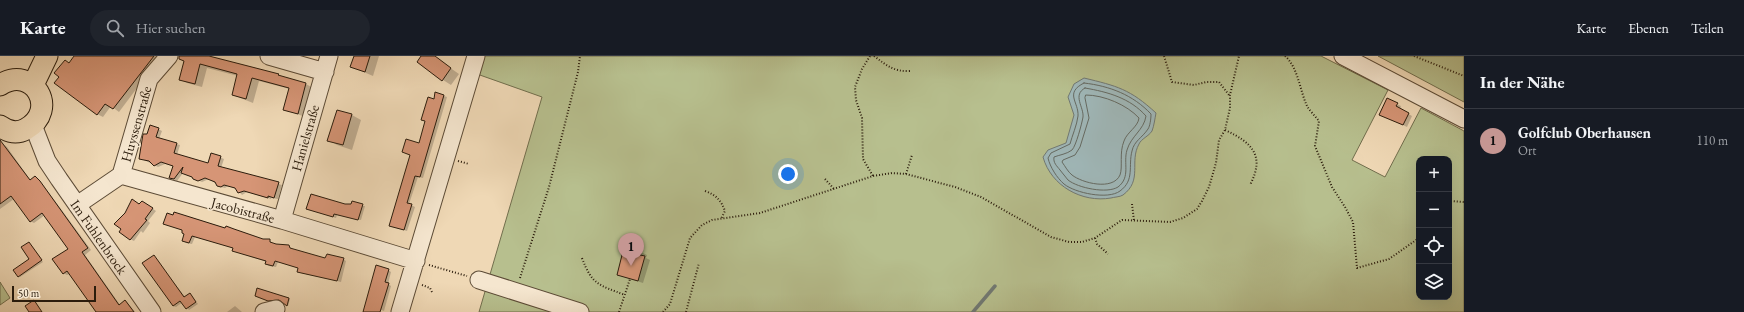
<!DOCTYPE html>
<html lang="de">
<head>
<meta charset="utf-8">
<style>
	:root { --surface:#171b24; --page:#20242c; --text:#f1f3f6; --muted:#9ea1a6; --line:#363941; --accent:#c59692 }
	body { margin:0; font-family:"EB Garamond",serif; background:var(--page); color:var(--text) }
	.controls { position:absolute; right:12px; bottom:12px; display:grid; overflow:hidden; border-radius:8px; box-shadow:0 4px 16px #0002 }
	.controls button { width:36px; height:36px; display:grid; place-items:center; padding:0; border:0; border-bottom:1px solid var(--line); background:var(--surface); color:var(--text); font:20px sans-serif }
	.scale { position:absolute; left:12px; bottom:10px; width:84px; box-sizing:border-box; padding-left:4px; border:2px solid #2b1c0c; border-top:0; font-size:11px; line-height:14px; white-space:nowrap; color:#2b1c0c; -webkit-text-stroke:3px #f5e6cf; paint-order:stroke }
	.you { position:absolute; left:788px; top:118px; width:14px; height:14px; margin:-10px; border:3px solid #fff; border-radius:50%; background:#1a73e8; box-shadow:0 0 0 6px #1a73e833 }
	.badge { display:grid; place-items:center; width:26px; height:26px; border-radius:50%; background:var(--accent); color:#111; font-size:13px; font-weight:700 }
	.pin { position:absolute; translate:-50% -33px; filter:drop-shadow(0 1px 2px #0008) }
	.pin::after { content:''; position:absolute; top:21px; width:14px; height:12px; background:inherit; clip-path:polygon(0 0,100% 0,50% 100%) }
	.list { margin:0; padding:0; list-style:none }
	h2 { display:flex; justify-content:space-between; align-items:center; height:52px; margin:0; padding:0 16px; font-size:17px }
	h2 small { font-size:13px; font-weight:400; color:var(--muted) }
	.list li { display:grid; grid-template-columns:26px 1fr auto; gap:12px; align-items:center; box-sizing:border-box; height:64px; padding:0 16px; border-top:1px solid var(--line) }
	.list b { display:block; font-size:15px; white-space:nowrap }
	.list p { margin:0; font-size:13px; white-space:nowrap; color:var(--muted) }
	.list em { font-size:13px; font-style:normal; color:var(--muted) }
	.icon { flex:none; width:22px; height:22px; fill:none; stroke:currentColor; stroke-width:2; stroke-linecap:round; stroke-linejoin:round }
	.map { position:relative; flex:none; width:1464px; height:256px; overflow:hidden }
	header { display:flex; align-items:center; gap:24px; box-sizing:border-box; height:56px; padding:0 20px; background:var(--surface); border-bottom:1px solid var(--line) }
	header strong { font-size:19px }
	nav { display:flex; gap:22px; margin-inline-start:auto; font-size:14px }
	.search { width:280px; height:36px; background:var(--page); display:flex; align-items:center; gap:10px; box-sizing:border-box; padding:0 14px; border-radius:22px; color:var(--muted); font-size:15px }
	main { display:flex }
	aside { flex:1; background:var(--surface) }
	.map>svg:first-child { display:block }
</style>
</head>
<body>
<header>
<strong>Karte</strong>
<div class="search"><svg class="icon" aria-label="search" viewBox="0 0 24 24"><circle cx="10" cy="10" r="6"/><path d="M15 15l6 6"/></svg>Hier suchen</div>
<nav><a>Karte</a><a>Ebenen</a><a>Teilen</a></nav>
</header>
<main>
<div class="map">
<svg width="1464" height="256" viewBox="0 0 1464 256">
	<rect width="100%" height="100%" fill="#efd8b5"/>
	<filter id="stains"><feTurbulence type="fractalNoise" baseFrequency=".005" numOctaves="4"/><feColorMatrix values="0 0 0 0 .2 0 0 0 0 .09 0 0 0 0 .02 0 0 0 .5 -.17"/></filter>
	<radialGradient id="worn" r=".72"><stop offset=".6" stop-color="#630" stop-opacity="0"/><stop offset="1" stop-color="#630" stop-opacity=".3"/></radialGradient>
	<!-- green -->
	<path fill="#b7bf8e" stroke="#716e4d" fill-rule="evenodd" d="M484,0h837l67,34 -36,70 33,17 36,-69 43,23v181h-985l63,-215 -65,-23zM1419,103h30v138h-30z
		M1378,0h86v46z
		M0,226l10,16 -10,7z"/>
	<!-- water -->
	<path fill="#9fb7b8" stroke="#717973" d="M1084,22c33,8 46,11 72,35 -1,5 -2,13 -4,18 -3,5 -11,8 -13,13 -10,18 4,36 -16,51 -3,2 -9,2 -12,3 -29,5 -60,-12 -68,-41l5,-7 18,-7 8,-28 -6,-18 6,-13z"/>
	<!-- shadow -->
	<path fill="#0003" d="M75,0h86l-42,56 -8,-6 -8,11 -6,-3 -37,-37z
		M187,0h22l97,28 7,4 -8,29 -21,-8 6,-20 -31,-8 -6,22 -20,-8 5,-19 -31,-8 -5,19 -15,-4 -7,-4z
		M355,0h24l-6,20 -21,-9z
		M424,0h9l26,18 -8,11 -8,-5z
		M444,40l3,1 -24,81 -5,-1 -9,27 6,3 -8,24 -14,-4 18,-72 -8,-3 17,-8 14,-44z
		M1388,44l13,6 -1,3 12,7 -5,11 -23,-11z
		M337,55l15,4 9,5 -9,30 -15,-5 -8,-5z
		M158,73l4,2 -3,8 21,6 -3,10 32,10 3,-11 12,5 -3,9 61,17 -4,14 -7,-1v1l-24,-7 -5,3 -5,-6 -9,-3 -3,2 -4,-1 -12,-8 -7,3 -19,-9 -6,8 -7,-3 4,-12 -9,-2 -7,3 -14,-7 4,-25z
		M3,88l4,3 24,34 4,-3 4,2 22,29 30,41 -6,5 35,50 6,-4 9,11h-29l-36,-38 -3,1 -4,-2 6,-24 -24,-34 -11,8 -4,-2 -16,-22 -14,10v-63z
		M146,148l10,7 -8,10 2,2 -7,10 -2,-2 -7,10 -4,-2 10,-34z
		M345,149l20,1 -4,14 -24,-5 -1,3 -29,-9z
		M173,160l17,1 73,23h6l4,4 15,2 5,4 33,10 17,-1 3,2 -5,21 -40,-9 -3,-2 1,-3 -21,-6 -2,5 -7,-1 -3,-2 1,-2 -31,-10 -2,-4 -39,-11 -3,7 -6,-1 -3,-2 2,-7 -2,-4 -15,-5z
		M29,187l14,19 -23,15 -6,-7 16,-11z
		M641,196l6,3 -1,3 4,2 -7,23 -25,-8z
		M154,201l31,40 5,-3 8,10 -9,6 -6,-8 -7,5 -3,-1z
		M388,214l3,2 -3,12 3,2 -7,25 -6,-2 -1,3h-13z
		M257,241l32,1 1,1 -2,7 -7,-6 -10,1z
		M235,250l7,6h-15z"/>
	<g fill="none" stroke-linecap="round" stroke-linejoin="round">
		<!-- shore -->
		<path stroke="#656a62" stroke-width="1" d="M1084,27c26,3 49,12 67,31 0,5 -1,12 -3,15 -6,9 -14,12 -16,22 -4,15 3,29 -12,40 -12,9 -45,2 -56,-7 -7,-6 -14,-17 -16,-26l3,-5 19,-9c2,-8 7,-19 8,-28 1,-14 -14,-23 6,-33z
			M1085,32c23,4 45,10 61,28 -2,14 -15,20 -19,34 -4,13 4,27 -9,37 -11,7 -40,1 -50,-7 -3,-3 -5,-7 -8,-10 -3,-4 -7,-7 -6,-13 5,-2 13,-3 18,-7 4,-4 10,-27 11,-33 1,-10 -11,-22 2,-29z
			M1086,39c18,0 41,10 53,23 -1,9 -12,14 -15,23 -5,12 -1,26 -4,34 -7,16 -38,8 -48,0 -4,-3 -7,-9 -10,-13l1,-2 12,-5 5,-8 9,-29 -4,-20z"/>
		<!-- stream -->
		<path stroke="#717973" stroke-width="3.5" d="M973,256l22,-26"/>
	</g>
	<!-- building -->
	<path fill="#d69576" stroke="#2b1c0c" d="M74,0h80l-41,53 -8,-5 -8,11 -43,-32 5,-6 -5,-4 11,-13 4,3z
		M179,0h30l70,18 -1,1 28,8 -8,31 -15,-4 6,-22 -37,-10 -6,21 -14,-4 5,-21 -37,-10 -5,20 -16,-4 5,-19 -5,-2z
		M354,0h16l-5,16 -15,-5z
		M421,0h14l16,12 -9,13 -25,-19z
		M435,36l9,3 -24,82 -5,-1 -8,27 5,1 -8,26 -15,-4 21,-71 -8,-3 4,-13 13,4 6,-22 -4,-1 7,-23 6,2z
		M1387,42l11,5 -2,3 13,7 -6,12 -24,-10z
		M337,54l15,4 -9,31 -16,-4z
		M150,69l9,3 -3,9 21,6 -3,10 34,10 3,-10 10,3 -3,10 61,16 -5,16 -6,-2v2l-24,-7 -6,2 -3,-5 -11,-3 -3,2 -4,-1 -2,-4 -10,-4 -7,3 -5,-2 -1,-2 -11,-4 2,-6 -9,12 -5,-1 4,-12 -12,-4 -7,4 -5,-5 -10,-2 4,-25h4z
		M0,84l30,40 5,-4 5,5 48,67 -6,4 37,53 6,-5 9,12h-38l-29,-41 -4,3 -11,-15 16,-10 -26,-36 -12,9 -19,-26 -11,8z
		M311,138l34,10h6l1,-3 11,3 -5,16 -24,-6 -1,3 -27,-8z
		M132,143l7,5 3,-3 11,7 -8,11 2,1 -17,20 -11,-8 2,-3 -7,-5 11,-11z
		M174,156l51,16 1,-2 8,3 29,10h7v3l6,2 13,1 1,3 35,10 2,-4 17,4 -7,23 -40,-9 1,-4 -23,-7 -2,5 -8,-2 1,-3 -34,-10 1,-3 -41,-12 -3,7 -7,-2 2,-7 -2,-1v-3l-19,-6 4,-11 6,2z
		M29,186l13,18 -24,17 -5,-7 16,-11 -8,-12z
		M624,191l18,4 -2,4 5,1 -7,25 -21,-6z
		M154,199l30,42 6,-4 6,9 -10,7 -6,-8 -7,5 -31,-43z
		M376,209l13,4 -4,13 4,1 -4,13 -5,16h-17z
		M257,232l32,10 -2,8 -8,-6 -11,1 -13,-5z
		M34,244l8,12h-13l-4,-6z"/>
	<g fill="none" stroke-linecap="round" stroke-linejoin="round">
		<!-- minor casing -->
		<g stroke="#5c4b36" stroke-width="19">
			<path id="minor" d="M269,0l56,16
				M1343,0l121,63
				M33,69l14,36 12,18 93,133
				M121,119l161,45 134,41
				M121,119l28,-96 20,-23
				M77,149l44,-30
				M282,164l47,-164
				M479,224l101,32
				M264,256l12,-3
				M400,256l76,-256"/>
		</g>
		<!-- major casing -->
		<g stroke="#2b1c0c" stroke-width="23">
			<path id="major" d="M0,29c33,-21 60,25 26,44 -9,5 -18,3 -26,-3
				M33,29l14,-29"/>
		</g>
		<!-- path -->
		<path stroke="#2b1c0c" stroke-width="2" stroke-dasharray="1 2" stroke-linecap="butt" d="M870,0l-8,13 -7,18 1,13 6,18 1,41 10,17
			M874,0c12,9 20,16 36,15
			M1164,0l8,26 22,3 12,-3h13l10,13
			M1285,0c13,11 15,35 22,50 3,5 8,10 12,15l-4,25 17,41 13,20 8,15 4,46 32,-9 30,-21
			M1414,0l50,20
			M1225,74c28,13 40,26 25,55
			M458,105l11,3
			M906,118l6,-19
			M825,123l9,10
			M705,135c11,4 16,9 20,20l-4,8
			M1449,147l1,-2 14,1
			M1132,148l2,17
			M1095,182l2,6 11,10
			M582,202c10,27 17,27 43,37
			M429,209l38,11
			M520,222l29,-91 29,-115 2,-16
			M422,229l8,3 2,4
			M619,256l11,-33
			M663,256l7,-8 20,-66 12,-13 10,-5 48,-7 113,-37 19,-3 14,1 49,13 26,10 70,40 18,5h13l13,-4 27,-18 48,2 13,-4 14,-9 5,-8 7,-14 7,-24 3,-23 6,-10 5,-22v-13l9,-39
			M686,256l13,-49"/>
		<!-- minor -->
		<use href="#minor" stroke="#f5e6cf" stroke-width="17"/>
		<!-- major -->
		<use href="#major" stroke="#efd8b5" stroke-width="21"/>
	</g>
	<g text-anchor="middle" stroke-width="3" stroke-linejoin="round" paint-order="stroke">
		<!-- street labels -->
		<g font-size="14" fill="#2b1c0c" stroke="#f5e6cf">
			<text transform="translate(136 68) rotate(-74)" y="5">Huyssenstraße</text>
			<text transform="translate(305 82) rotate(-74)" y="5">Hanielstraße</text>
			<text transform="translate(243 154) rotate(15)" y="5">Jacobistraße</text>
			<text transform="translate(99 181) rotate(55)" y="5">Im Fuhlenbrock</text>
		</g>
	</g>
	<rect width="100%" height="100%" filter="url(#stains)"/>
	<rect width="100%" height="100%" fill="url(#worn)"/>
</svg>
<div class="controls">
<button>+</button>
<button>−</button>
<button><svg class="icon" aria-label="locate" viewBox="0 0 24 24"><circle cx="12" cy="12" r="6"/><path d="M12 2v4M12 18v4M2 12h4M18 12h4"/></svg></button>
<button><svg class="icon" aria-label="layers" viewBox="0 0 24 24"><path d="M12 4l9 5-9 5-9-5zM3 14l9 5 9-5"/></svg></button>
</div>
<div class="scale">50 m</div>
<div class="you"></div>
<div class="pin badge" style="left:631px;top:210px">1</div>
</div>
<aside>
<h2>In der Nähe<small></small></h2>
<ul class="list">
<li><span class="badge">1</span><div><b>Golfclub Oberhausen</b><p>Ort</p></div><em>110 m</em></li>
</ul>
</aside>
</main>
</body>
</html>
